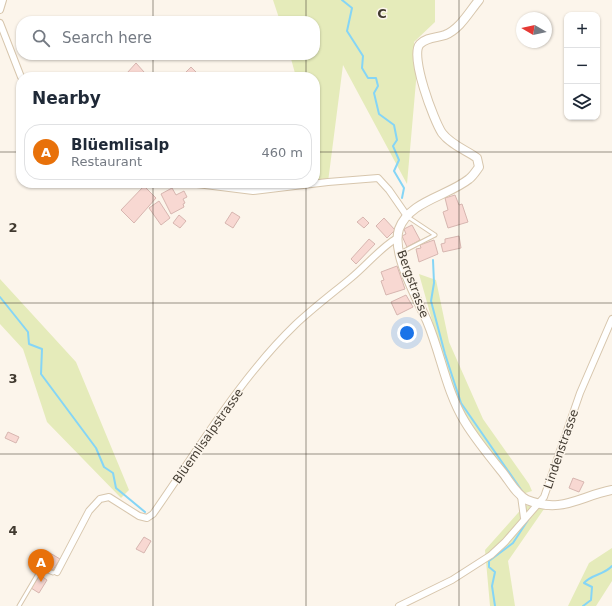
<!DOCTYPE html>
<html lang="en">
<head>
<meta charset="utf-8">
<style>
	:root { --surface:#fff; --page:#f2f2f3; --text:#1f2937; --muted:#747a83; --line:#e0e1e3; --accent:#6f5f2c }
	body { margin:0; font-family:"DejaVu Sans",sans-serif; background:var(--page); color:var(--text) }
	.controls { position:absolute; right:12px; top:12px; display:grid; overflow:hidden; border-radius:8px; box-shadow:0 1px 3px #0004 }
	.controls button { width:36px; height:36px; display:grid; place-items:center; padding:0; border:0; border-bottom:1px solid var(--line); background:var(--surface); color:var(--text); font:20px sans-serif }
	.compass { position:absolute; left:516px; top:12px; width:36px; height:36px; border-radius:50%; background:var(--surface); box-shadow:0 1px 3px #0004; rotate:279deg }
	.you { position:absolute; left:407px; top:333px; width:14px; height:14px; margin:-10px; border:3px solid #fff; border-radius:50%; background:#1a73e8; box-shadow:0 0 0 6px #1a73e833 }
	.badge { display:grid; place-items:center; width:26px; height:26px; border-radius:50%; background:var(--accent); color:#fff; font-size:13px; font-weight:700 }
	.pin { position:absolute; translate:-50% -33px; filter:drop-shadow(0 1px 2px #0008) }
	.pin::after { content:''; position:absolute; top:21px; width:14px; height:12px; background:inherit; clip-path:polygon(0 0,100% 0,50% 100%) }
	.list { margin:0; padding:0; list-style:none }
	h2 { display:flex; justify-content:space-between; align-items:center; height:52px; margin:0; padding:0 16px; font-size:17px }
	h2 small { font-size:13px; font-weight:400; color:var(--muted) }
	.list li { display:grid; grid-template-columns:26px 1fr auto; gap:12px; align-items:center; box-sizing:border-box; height:56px; margin:0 8px 8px; padding:0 8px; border:1px solid var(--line); border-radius:16px }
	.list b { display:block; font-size:15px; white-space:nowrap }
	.list p { margin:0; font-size:13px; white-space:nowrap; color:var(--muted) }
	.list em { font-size:13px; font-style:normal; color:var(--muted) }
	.icon { flex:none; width:22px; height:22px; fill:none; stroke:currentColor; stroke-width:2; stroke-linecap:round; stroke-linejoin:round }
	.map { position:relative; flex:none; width:612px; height:606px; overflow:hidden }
	.search { position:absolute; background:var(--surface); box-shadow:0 1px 3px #0004; left:16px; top:16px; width:304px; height:44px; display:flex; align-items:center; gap:10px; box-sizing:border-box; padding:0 14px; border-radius:16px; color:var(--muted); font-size:15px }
	.panel { position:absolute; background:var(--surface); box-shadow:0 1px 3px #0004; left:16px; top:72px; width:304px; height:116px; border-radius:16px }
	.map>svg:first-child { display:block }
</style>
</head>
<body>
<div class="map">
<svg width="612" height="606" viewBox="0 0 612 606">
	<rect width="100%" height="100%" fill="#fcf5eb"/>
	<!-- green -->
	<path fill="#e5ebba" d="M273,0h162v22l-21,20 3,28 -10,114 -64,-119 -15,117 -67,9 4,-8h50v-106h-19l-6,-22h25v-34h-35z
		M419,274l17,6 13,62 34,77 46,65 3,7 -13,4 -42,-56 -25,-48z
		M0,279l76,83 53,128 -8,8 -74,-76 -24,-73 -23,-25z
		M525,505l19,4 -36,52 7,45h-25l-5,-56z
		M612,548v33l-16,25h-28l21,-43z"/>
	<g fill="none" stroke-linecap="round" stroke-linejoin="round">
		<!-- stream -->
		<path stroke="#85d5f6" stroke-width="2" d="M342,0l10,8 -5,23 16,25 -1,12 6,10h8l2,8 -4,7 5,21 15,11 3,15 -4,6 6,14 -5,11 10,17 -2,10
			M433,260l1,23 -3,18 14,53 16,49 61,88
			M0,297l28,35 1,12 13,5 -1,25 55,74 8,19 9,6 3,15 29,24
			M495,606l-3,-20 3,-14 -6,-5v-6l24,-18 15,-23
			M583,606l8,-6 1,-13 -8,-4c8,-9 20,-8 28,-17"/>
	</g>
	<!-- building -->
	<path fill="#f8d8d2" stroke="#d7b6b0" d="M136,63l8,9 -5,5h-8l-4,-4z
		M191,67l10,10h-20z
		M144,186l12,12 -22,25 -13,-13z
		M172,188l4,7 8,-4 3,6 -4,2 2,4 -2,1 1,3 -13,7 -10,-20z
		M455,195l4,10 3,-1 6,18 -20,6 -5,-16 5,-2 -3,-12z
		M159,201l11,17 -9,7 -12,-17z
		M232,212l8,5 -7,11 -8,-5z
		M179,215l7,6 -6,7 -7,-5z
		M363,217l6,6 -5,5 -7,-6z
		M384,218l11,12 -8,8 -11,-12z
		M412,225l8,15 -13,7 -5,-11 4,-2 -2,-5z
		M459,236l2,12 -18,4 -2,-8 4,-1v-4z
		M369,239l6,5 -19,20 -5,-5z
		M434,240l4,14 -19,8 -3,-13 5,-1 -1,-3z
		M397,266l8,23 -19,6 -5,-14 3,-1 -3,-8z
		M406,295l7,12 -16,8 -6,-13z
		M8,432l11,5 -3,6 -11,-5z
		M573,478l11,4 -5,10 -10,-4z
		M144,537l7,4 -7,12 -8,-4z
		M50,553l10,6 -7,11 -10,-6z
		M40,575l7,5 -8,13 -8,-5z"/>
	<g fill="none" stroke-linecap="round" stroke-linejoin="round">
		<!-- lane casing -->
		<g stroke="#d7c6ad" stroke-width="5">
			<path id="lane" d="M261,189v-6
				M408,217l27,18
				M400,253l35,-18
				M19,606l20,-34 4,-3 10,4 3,-1"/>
		</g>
		<!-- street casing -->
		<g stroke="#d7c6ad" stroke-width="8">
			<path id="street" d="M0,10l3,-10
				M0,23l21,54
				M189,183l64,8 75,-9 50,-4 11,12 18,26
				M521,496l3,22
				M57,572l32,-61 11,-12 9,-2 30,19 8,2 6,-4c45,-64 86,-135 142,-189 18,-17 38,-32 56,-47 16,-13 29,-30 46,-40
				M399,606l53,-26 39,-25 14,-13 39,-45 36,-104 32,-74"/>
		</g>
		<!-- secondary casing -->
		<g stroke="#d7c6ad" stroke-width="10">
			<path id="secondary" d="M479,0c-10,12 -19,29 -34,35 -9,3 -18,2 -25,9 -11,11 14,77 22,89 9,12 24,17 35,25l2,9c-3,4 -6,9 -10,12 -21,17 -60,22 -70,50 -8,24 18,69 28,92 14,33 19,70 38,101 11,18 25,35 38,51 7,9 14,22 24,27 35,14 53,-4 85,-10"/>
		</g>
		<!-- lane -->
		<use href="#lane" stroke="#fff" stroke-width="3"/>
		<!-- street -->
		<use href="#street" stroke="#fff" stroke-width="6"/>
		<!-- secondary -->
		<use href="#secondary" stroke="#fff" stroke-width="8"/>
	</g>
	<!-- grid -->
	<path fill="none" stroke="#413a30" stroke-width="1" stroke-opacity="0.55" d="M153,0v21M306,0v21M459,0v606M153,55v22M306,55v22M0,152h21M315,152h297M153,183v423M306,183v423M0,303h612M0,454h612"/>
	<g text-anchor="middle" stroke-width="3" stroke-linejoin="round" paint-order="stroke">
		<!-- street labels -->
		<g font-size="12" fill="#413a30" stroke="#fcf5eb">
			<text transform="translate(413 284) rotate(70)" y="4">Bergstrasse</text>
			<text transform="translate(208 436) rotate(-55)" y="4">Blüemlisalpstrasse</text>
			<text transform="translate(561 449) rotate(-71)" y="4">Lindenstrasse</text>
		</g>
	</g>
	<g font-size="13" text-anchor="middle" font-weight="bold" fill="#413a30" stroke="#fcf5eb" stroke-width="3" stroke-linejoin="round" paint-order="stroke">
		<text x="382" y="18">C</text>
		<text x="13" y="232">2</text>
		<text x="13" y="383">3</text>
		<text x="13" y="535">4</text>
	</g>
</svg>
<div class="controls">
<button>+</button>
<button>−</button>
<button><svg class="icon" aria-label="layers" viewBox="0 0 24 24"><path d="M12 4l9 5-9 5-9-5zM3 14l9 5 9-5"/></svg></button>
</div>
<svg class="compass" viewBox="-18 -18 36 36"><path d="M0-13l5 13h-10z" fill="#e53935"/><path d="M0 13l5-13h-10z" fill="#747a83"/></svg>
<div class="you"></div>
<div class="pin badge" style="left:41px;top:582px;background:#e8710a">A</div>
<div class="search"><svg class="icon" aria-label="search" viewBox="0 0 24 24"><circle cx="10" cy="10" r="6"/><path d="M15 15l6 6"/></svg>Search here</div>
<section class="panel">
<h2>Nearby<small></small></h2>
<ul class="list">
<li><span class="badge" style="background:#e8710a">A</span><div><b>Blüemlisalp</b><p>Restaurant</p></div><em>460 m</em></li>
</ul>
</section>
</div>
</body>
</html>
